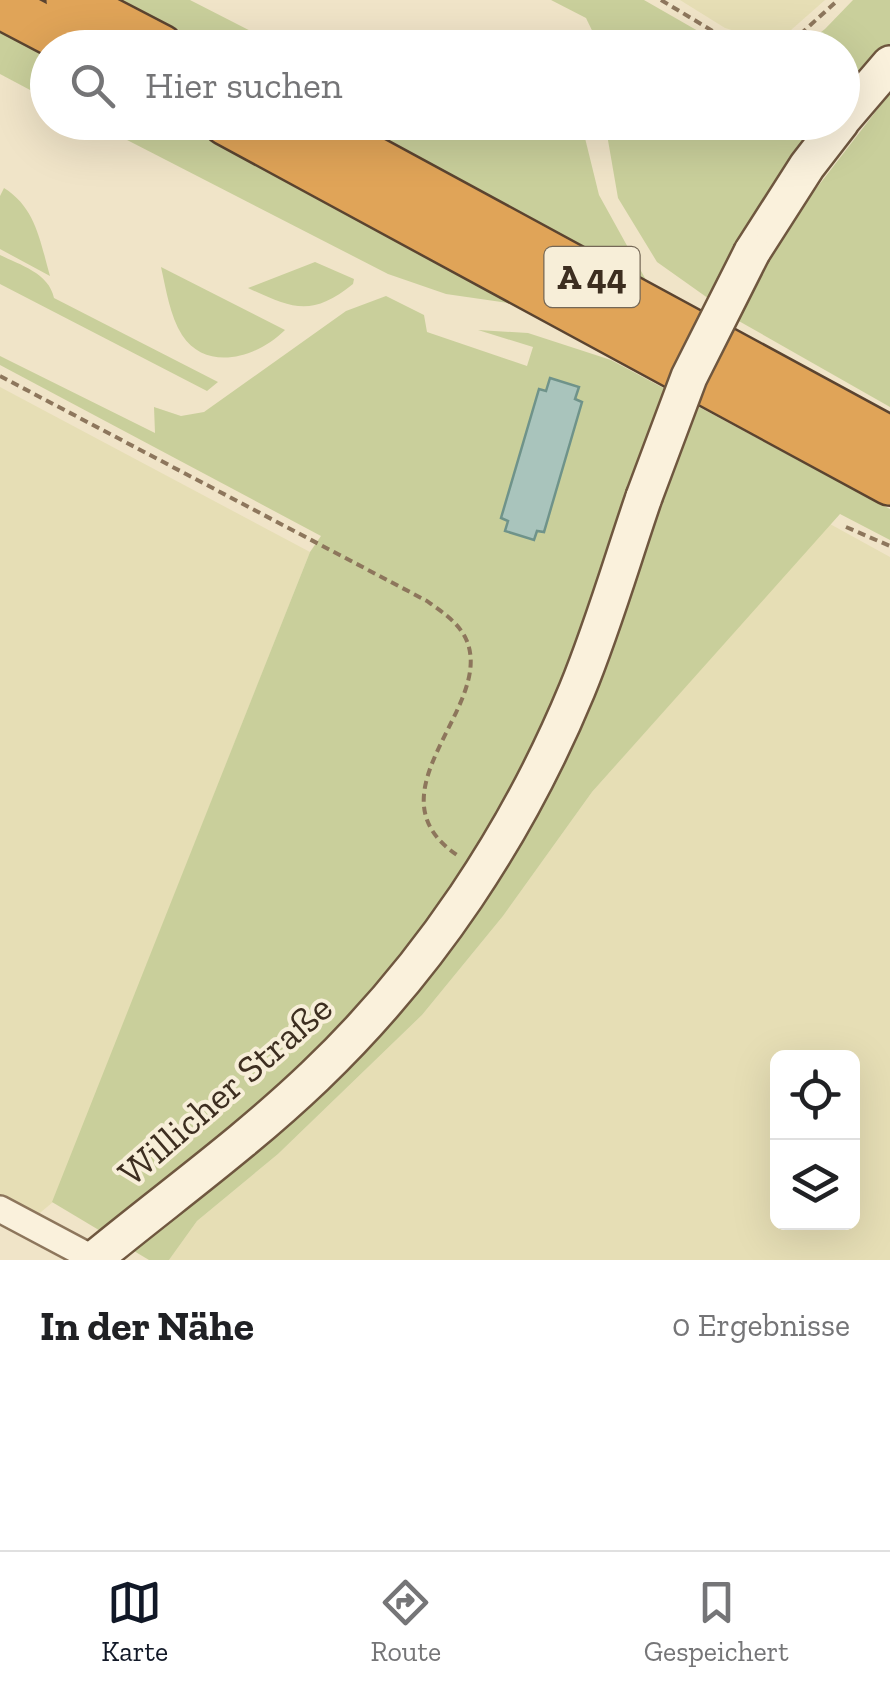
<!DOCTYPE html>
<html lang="de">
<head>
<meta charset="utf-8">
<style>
	:root { --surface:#fff; --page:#f2f2f2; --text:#202124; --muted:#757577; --line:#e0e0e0; --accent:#111827 }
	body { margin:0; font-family:"Zilla Slab",serif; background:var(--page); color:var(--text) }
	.controls { position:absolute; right:30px; bottom:30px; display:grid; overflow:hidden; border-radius:15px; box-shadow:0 10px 40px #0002 }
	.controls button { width:90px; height:90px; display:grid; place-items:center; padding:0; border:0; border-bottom:2px solid var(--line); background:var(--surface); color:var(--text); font:50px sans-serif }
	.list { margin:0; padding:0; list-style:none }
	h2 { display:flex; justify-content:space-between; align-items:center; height:130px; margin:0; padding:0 40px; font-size:42px }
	h2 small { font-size:32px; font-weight:400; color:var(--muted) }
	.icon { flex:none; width:55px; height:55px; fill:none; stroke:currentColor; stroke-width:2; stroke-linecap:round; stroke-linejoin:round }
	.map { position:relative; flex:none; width:890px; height:1260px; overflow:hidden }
	.search { position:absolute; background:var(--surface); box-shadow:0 10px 40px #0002; left:30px; right:30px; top:30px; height:110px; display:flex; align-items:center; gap:25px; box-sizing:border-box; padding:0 35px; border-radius:55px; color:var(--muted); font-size:38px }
	.sheet { height:290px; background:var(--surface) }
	nav { display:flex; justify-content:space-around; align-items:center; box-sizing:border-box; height:140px; border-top:2px solid var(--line); background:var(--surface); font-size:28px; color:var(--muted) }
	nav a { display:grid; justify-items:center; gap:5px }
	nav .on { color:var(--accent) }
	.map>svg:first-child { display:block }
</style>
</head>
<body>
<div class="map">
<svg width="890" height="1260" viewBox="0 0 890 1260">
	<rect width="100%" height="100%" fill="#f0e4c8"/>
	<!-- farmland -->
	<path fill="#e6deb5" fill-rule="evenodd" d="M680,0h145l-34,30 -19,6 -24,-1 -23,-7z
		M0,387l310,165 -257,650 -18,15 -35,-18z
		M830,524l60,33v703h-721l28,-39 81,-67 144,-139 81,-99 89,-124zM778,1058h74v164h-74z"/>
	<!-- green -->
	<path fill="#c9cf9b" d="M122,0h68l92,47h-71z
		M551,0h93l82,47h-126l-14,-29z
		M853,0h37v48l-47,60 -1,-60h-42l25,-19z
		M0,30l47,24v45l-47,-25z
		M890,93v314l-153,-87 48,-91z
		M94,123h85l367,190 -24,-8 -76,-11 -58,-20z
		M351,123h225l8,11 15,61 47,85z
		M605,123h226l-119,178 -55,-39 -39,-64z
		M4,188c32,20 36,53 46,88l-50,-27v-53z
		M0,255c20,10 49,18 54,43l164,84 -11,9 -207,-107z
		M315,262l39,17 -1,5c-41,33 -60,25 -105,4z
		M161,267l124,63c-26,26 -77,44 -103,5 -12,-19 -16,-46 -21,-68z
		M386,296l38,19 3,17 100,34 6,-19 -55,-17 50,3 83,27 279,149v31l-50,-26 -248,278 -89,124 -81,99 -144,139 -81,67 -28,39h-20l-97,-58 258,-650 11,-16 -321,-171v-9l155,77 -1,-26 27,9 23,-4 142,-101z"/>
	<!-- water -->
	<path fill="#a9c4bc" stroke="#6f938a" stroke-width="2.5" d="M550,378l29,9 -4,12 7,3 -38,130 -7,-1 -3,9 -29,-9 3,-10 -7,-3 38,-129 7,2z"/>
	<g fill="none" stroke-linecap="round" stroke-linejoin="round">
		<!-- street casing -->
		<g stroke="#8d765c" stroke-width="30">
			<path id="street" d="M0,1209l94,50"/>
		</g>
		<!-- secondary casing -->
		<g stroke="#6f573f" stroke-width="40">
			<path id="secondary" d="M842,120l48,-56
				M752,252l55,-86 34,-44
				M93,1260c74,-61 152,-117 222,-184 113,-108 202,-241 262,-386 26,-63 45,-129 67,-193"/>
		</g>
		<!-- highway casing -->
		<g stroke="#5b4430" stroke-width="50">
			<path id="highway" d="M69,0l92,48
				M0,5l82,43
				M226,122l664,360
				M304,122l586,318"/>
		</g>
		<!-- path -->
		<path stroke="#8d765c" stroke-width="4" stroke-dasharray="8 5" stroke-linecap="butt" d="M661,0l60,36 41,12
			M764,48l31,-9 43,-39
			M0,376l427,225c15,11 31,21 39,38 31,68 -104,155 -6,218
			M846,527l44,19"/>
		<!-- street -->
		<use href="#street" stroke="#faf1dc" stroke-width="25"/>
		<!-- secondary -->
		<use href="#secondary" stroke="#faf1dc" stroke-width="35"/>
		<!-- highway -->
		<use href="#highway" stroke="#e0a458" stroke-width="45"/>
		<!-- secondary-bridge casing -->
		<g stroke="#6f573f" stroke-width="40" stroke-linecap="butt">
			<path id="secondary-bridge" d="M644,497l45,-120 63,-125"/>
		</g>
		<!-- secondary-bridge -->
		<use href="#secondary-bridge" stroke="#faf1dc" stroke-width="35"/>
	</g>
	<g text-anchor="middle" stroke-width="8" stroke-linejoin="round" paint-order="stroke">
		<!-- shield labels -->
		<rect fill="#f7eed8" stroke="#756857" stroke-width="2.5" x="544.5" y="247" width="95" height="60" rx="8"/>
		<g font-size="35" font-weight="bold" fill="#3d2e20">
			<text x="592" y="289">A 44</text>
		</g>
		<!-- street labels -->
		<g font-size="38" fill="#3d2e20" stroke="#f7eed8">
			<text transform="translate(225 1090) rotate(-41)" y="13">Willicher Straße</text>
		</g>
	</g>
</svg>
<div class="controls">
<button><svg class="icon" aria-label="locate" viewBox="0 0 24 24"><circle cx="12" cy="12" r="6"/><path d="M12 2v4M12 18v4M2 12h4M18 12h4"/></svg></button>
<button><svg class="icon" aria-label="layers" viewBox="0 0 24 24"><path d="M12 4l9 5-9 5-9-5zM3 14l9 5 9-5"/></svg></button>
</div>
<div class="search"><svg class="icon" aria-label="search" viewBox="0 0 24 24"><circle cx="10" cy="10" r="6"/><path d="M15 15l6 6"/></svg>Hier suchen</div>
</div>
<section class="sheet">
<h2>In der Nähe<small>0 Ergebnisse</small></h2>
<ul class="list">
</ul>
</section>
<nav>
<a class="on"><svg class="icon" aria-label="map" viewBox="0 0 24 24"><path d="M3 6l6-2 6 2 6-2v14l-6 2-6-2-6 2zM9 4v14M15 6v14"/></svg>Karte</a>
<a><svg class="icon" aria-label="directions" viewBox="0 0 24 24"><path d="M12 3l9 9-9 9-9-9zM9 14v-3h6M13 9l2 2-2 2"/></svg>Route</a>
<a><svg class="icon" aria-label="saved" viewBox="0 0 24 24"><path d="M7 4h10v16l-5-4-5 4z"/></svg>Gespeichert</a>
</nav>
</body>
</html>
